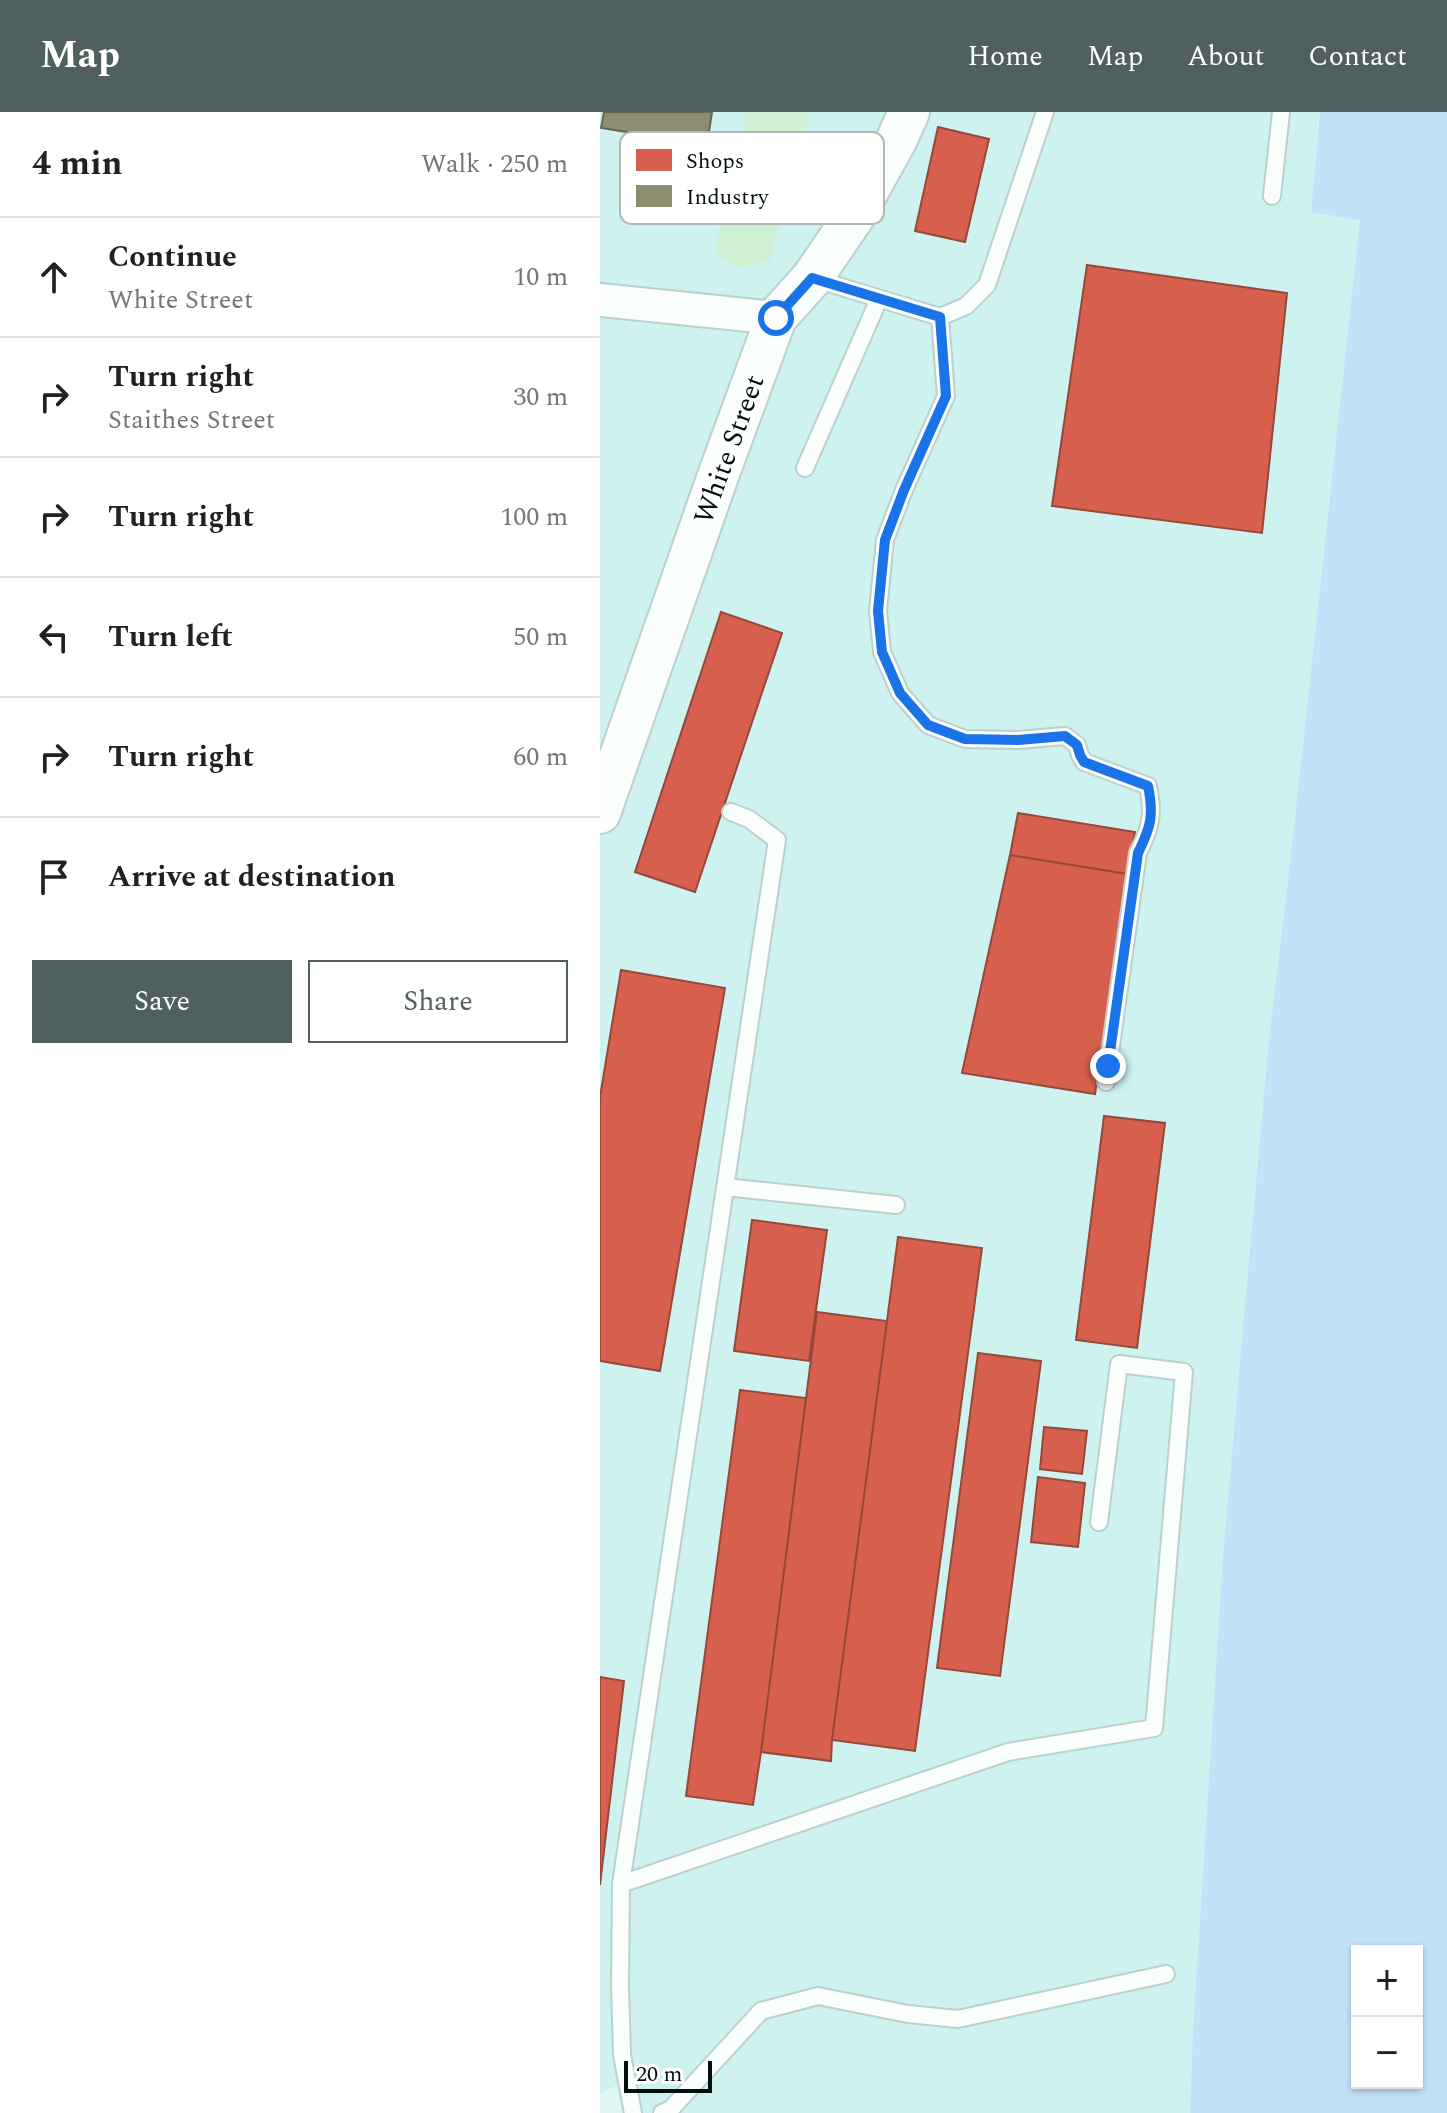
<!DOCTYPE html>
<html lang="en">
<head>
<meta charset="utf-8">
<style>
	:root { --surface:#fff; --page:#f6f6f6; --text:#202124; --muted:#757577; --line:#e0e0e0; --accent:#50605f }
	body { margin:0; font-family:Spectral,serif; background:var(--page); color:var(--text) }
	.controls { position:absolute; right:24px; bottom:24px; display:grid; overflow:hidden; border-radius:0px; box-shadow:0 2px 6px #0004 }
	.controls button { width:72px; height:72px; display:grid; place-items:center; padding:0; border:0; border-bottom:2px solid var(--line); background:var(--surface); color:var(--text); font:40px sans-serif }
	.scale { position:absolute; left:24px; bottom:20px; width:88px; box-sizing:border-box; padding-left:8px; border:4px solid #030f0f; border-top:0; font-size:22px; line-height:28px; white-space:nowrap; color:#030f0f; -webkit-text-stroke:6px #fff; paint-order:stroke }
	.stop { position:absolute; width:24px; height:24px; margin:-18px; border:6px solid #1a73e8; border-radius:50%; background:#fff }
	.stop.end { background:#1a73e8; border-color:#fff; box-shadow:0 2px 8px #0008 }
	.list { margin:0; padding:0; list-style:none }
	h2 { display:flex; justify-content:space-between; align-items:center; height:104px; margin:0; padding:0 32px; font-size:34px }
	h2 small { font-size:26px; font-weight:400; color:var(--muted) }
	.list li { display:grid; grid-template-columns:52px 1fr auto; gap:24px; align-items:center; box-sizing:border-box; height:120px; padding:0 32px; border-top:2px solid var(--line) }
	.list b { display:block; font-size:30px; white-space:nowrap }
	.list p { margin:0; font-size:26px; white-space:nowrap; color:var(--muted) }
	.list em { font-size:26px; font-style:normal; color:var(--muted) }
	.actions { display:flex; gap:16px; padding:24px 32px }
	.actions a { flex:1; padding:18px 0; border:2px solid var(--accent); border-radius:0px; text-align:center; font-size:28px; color:var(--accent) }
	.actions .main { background:var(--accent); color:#fff }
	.icon { flex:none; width:44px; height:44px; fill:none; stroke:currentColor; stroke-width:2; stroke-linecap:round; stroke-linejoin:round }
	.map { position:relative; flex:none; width:847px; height:2001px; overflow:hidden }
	header { display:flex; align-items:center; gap:48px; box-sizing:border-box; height:112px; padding:0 40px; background:var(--accent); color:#fff }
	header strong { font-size:38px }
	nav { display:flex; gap:44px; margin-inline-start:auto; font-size:28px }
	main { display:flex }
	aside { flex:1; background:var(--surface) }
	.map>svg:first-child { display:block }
</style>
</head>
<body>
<header>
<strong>Map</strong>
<nav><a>Home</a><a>Map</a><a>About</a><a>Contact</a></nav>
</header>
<main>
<aside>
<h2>4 min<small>Walk · 250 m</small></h2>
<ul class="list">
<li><svg class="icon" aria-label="ahead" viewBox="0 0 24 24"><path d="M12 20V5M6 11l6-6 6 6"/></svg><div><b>Continue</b><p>White Street</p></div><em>10 m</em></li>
<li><svg class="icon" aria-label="right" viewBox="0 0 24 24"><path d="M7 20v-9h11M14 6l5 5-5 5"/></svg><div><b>Turn right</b><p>Staithes Street</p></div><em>30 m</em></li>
<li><svg class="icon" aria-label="right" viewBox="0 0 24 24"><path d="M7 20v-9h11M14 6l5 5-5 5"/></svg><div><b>Turn right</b></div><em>100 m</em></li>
<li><svg class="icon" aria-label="left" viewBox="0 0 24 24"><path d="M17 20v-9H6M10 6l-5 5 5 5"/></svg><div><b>Turn left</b></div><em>50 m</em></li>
<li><svg class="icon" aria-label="right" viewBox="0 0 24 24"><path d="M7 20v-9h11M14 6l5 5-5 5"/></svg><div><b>Turn right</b></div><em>60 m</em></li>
<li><svg class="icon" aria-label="arrive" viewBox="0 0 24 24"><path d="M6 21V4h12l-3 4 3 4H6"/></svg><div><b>Arrive at destination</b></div></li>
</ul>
<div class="actions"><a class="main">Save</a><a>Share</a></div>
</aside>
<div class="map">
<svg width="847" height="2001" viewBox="0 0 847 2001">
	<rect width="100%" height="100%" fill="#dff6f4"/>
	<!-- built -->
	<path fill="#cdf2f0" d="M0,0h719l-8,100 49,7 -108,1003 -59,891h-551l-8,-37 -34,18z"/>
	<!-- green -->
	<path fill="#d0f0d3" d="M146,0h64l-40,149 -33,6 -22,-15z"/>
	<!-- water -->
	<path fill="#c2e2f8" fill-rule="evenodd" d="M720,0h127v2001h-257l3,-79 30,-476 27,-309 19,-208 23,-194 68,-627 -49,-8zM757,1839h60v132h-60z"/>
	<!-- shops -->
	<path fill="#d6604d" stroke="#97483a" stroke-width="2" d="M338,15l51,12 -24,103 -50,-11z
		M487,153l200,28 -25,240 -210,-27z
		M121,500l61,21 -87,259 -60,-20z
		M418,701l117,19 -7,42 -118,-19z
		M410,743l118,19 -33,220 -133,-21z
		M21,858l104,18 -65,383 -60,-10v-264z
		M504,1004l61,7 -28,225 -61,-8z
		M152,1108l75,10 -18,131 -75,-10z
		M298,1125l84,11 -67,503 -83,-11z
		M217,1200l70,9 -55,419 -1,21 -70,-9z
		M378,1241l63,8 -41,315 -63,-8z
		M140,1278l66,8 -45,354 -8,53 -67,-9z
		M444,1315l43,4 -5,43 -42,-5z
		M438,1365l47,6 -7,64 -47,-5z
		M0,1565l24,4 -24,204z"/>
	<!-- industry -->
	<path fill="#8c8c6e" stroke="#636652" stroke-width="2" d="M4,0h108l-5,33 -106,-17z"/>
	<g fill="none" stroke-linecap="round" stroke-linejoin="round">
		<!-- service casing -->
		<g stroke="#bdd0ce" stroke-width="20">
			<path id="service" d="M672,84l9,-84
				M212,166l128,39 26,-11 21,-21 58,-173
				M340,205l6,79 -42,94 -19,50 -7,71 4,41 18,41 28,32 37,14 53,1 47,-4 12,9 3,10 4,7 64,24c6,29 3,41 -10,67l-32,229
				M205,356l74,-169
				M125,1075l171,18
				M21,1772l387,-132 146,-24 30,-356 -65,-8 -20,158
				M33,2001l-11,-58 -2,-70 1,-101 156,-1044 -28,-21 -18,-7
				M62,2001l9,-4 90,-98 57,-15 90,18 50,5 208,-45"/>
		</g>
		<!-- minor casing -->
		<g stroke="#bdd0ce" stroke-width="36">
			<path id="minor" d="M0,188l176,18"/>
		</g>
		<!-- tertiary casing -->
		<g stroke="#bdd0ce" stroke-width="44">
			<path id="tertiary" d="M0,701l118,-337 58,-158 36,-40 41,-60 44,-79 12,-27"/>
		</g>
		<!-- service -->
		<use href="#service" stroke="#fafefd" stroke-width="16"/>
		<!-- minor -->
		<use href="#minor" stroke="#fafefd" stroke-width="32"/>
		<!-- tertiary -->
		<use href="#tertiary" stroke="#fafefd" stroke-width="40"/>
	</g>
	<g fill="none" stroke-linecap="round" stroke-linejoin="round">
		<!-- route -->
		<path stroke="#1a73e8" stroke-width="10" d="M176,206l36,-40 128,39 6,79 -42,94 -19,50 -7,71 4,41 18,41 28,32 37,14 53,1 47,-4 12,9 3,10 4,7 64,24c6,29 3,41 -10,67l-30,213"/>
	</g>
	<g text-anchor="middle" stroke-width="8" stroke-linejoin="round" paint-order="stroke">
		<!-- street labels -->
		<g font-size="28" fill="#030f0f" stroke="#fff">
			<text transform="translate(128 337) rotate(-70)" y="10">White Street</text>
		</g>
	</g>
	<!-- legend -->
	<rect x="20" y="20" width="264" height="92" rx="12" fill="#fff" stroke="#b3b7b7" stroke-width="2"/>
	<rect x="36" y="37" width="36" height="22" fill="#d6604d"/>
	<rect x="36" y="73" width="36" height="22" fill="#8c8c6e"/>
	<g font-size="22" fill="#030f0f">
		<text x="86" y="56">Shops</text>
		<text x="86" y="92">Industry</text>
	</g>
</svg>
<div class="controls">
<button>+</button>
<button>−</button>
</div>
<div class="scale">20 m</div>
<div class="stop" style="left:176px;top:206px"></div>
<div class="stop end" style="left:508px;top:954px"></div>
</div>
</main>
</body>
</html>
